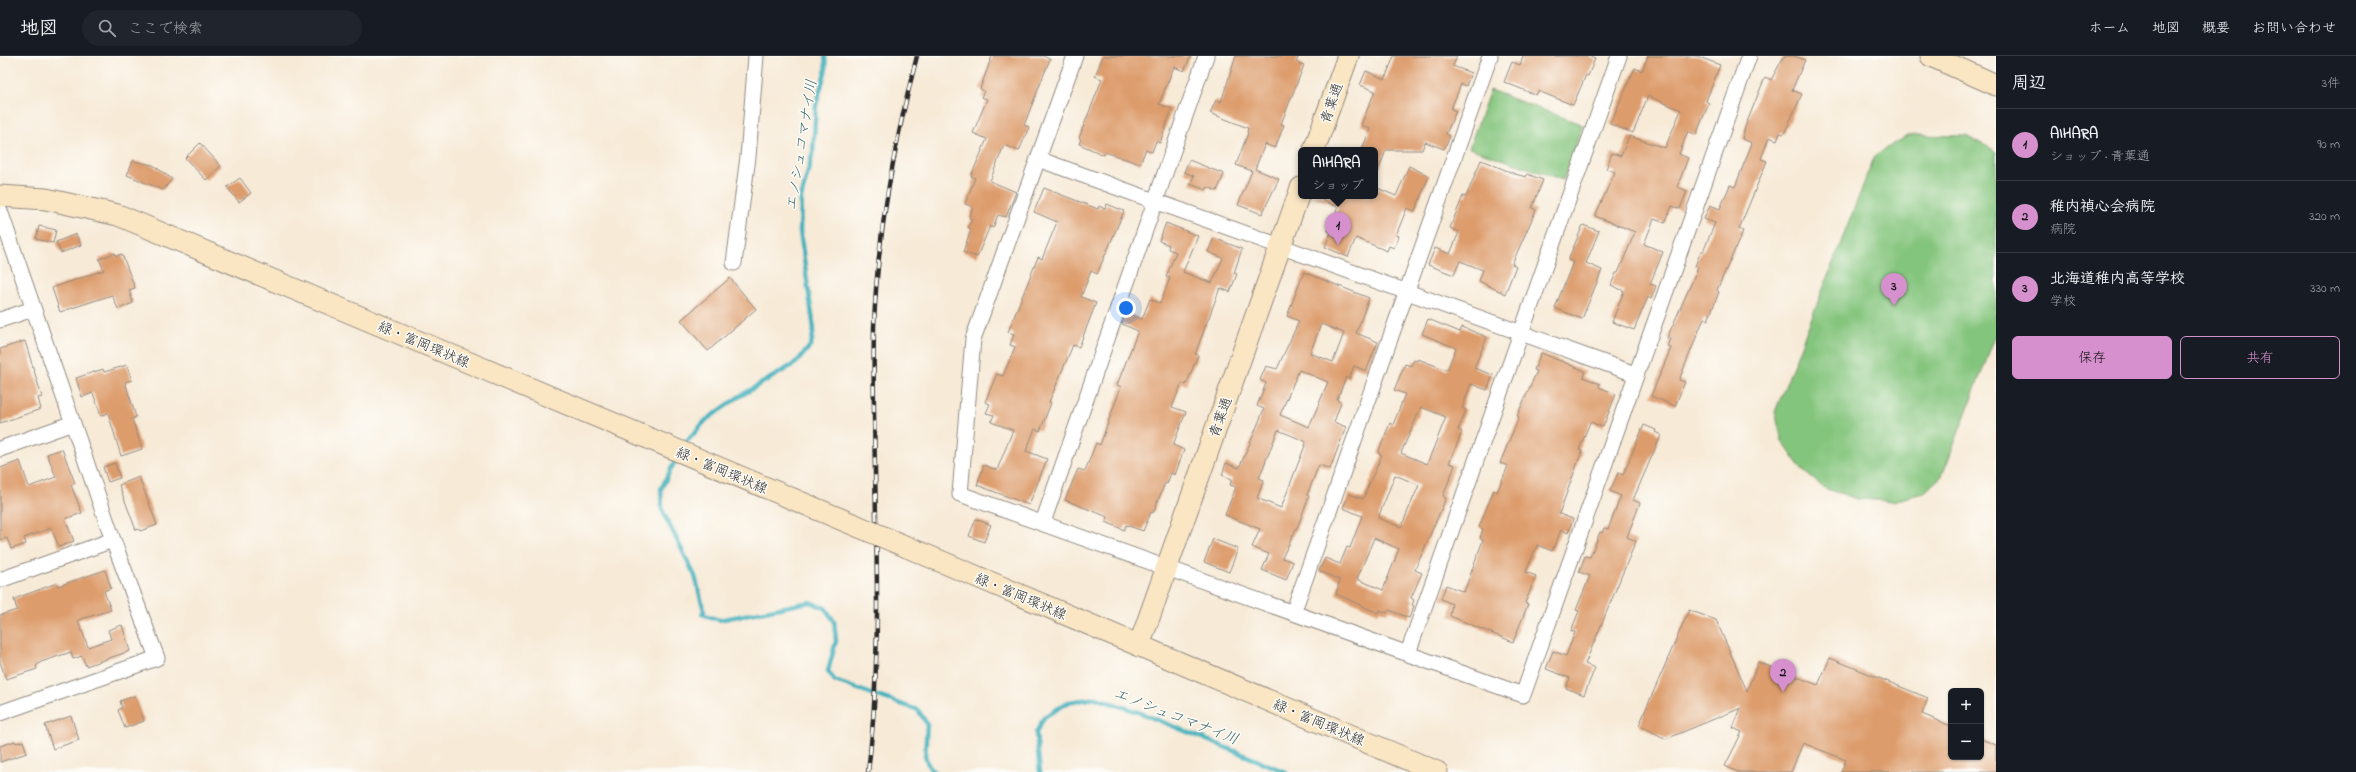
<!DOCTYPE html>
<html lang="ja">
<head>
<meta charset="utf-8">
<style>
	:root { --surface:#171b24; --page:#20242c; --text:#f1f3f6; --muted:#9ea1a6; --line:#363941; --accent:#d690ce }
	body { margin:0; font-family:"Indie Flower","Klee One",sans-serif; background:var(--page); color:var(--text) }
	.controls { position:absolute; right:12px; bottom:12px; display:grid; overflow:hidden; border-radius:6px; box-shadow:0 1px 3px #0004 }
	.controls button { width:36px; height:36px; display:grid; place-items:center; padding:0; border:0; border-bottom:1px solid var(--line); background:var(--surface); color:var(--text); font:20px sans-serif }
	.you { position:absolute; left:1126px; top:252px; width:14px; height:14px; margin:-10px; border:3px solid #fff; border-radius:50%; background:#1a73e8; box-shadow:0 0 0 6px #1a73e833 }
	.badge { display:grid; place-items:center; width:26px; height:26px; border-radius:50%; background:var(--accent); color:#111; font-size:13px; font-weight:700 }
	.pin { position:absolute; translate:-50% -33px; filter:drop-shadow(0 1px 2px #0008) }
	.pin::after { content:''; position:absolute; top:21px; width:14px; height:12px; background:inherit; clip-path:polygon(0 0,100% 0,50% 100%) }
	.popup { position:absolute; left:1298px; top:91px; width:80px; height:52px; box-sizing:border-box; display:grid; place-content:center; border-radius:6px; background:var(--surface); filter:drop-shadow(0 1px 3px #0005); font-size:13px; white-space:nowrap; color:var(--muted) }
	.popup b { font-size:15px; color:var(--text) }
	.popup::after { content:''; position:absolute; left:50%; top:100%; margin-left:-8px; border:8px solid transparent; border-top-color:var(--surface) }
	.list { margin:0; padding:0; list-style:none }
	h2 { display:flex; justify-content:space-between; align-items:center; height:52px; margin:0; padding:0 16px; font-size:17px }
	h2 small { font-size:13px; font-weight:400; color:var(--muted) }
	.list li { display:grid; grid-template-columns:26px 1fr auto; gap:12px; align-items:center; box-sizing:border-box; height:72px; padding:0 16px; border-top:1px solid var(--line) }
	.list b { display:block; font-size:15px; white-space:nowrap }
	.list p { margin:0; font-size:13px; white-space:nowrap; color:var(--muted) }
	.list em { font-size:13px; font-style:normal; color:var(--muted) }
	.actions { display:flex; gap:8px; padding:12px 16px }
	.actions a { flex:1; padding:9px 0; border:1px solid var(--accent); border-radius:6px; text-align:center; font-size:14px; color:var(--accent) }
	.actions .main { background:var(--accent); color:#111 }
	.icon { flex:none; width:22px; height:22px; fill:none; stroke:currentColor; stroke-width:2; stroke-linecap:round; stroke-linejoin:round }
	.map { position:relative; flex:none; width:1996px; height:716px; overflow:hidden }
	header { display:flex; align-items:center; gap:24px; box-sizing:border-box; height:56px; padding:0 20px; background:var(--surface); border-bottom:1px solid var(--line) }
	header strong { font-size:19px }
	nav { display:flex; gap:22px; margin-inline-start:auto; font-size:14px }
	.search { width:280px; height:36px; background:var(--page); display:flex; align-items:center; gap:10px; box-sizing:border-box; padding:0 14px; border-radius:22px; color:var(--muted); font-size:15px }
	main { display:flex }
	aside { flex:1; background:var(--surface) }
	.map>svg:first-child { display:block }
</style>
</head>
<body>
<header>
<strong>地図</strong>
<div class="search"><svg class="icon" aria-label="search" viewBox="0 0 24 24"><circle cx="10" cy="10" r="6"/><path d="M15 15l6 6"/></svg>ここで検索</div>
<nav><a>ホーム</a><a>地図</a><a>概要</a><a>お問い合わせ</a></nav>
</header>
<main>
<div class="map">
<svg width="1996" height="716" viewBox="0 0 1996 716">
	<rect width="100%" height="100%" fill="#fdfcf7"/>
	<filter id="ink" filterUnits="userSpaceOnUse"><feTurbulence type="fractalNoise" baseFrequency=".025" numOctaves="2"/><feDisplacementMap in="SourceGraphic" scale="8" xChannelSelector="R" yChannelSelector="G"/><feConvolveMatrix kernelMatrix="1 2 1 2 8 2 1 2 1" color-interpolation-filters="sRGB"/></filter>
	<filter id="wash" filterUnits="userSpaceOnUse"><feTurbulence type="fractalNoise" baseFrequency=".012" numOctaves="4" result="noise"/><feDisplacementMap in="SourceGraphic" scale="16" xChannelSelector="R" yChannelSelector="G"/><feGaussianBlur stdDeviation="0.9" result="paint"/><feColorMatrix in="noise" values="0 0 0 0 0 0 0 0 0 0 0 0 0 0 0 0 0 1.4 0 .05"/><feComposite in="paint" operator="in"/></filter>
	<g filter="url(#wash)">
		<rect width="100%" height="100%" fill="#f7ead7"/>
		<!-- green -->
		<path fill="#84c57d" stroke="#587854" d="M1490,34l93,35 -20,55 -94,-32z
			M1909,79l58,1 29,15v183l-54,142 -19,17 -30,8 -36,-2 -33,-11 -22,-18 -20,-29 -7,-29 100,-257z"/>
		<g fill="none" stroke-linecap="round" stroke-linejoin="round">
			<!-- stream -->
			<path stroke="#41b0bd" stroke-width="4.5" d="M682,391l24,-27 31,-22 59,-35 15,-18 3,-16 -14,-98 1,-33 12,-46 3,-47 10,-36 -1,-13
				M677,401l-16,32 1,21 33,66 9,35 -2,3 17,6 91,-18 15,6 9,13 2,20 -8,30 7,10 83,29 9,14 -2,32 4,11 5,5
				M1040,716l-4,-39 8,-16 25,-15 27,-4 42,14 148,60"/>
		</g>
		<g id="blocks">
			<!-- building -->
			<path fill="#dd9c6c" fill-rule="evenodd" d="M992,0h51l7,3 -26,66 5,2 -10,24 -15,-6 -14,36 26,11 -10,25 -8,-2 -5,13 -3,-2 -13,31 -14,-5 8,-23 -3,-2 4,-8 -3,-1 4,-11 -8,-3 10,-26 -4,-2 16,-37 -14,-6 14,-34 -6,-2 3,-6 -4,-2z
				M1103,0h88l-7,15 -10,-4 -15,37 13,5 -12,34 -4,-2 -4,11 -6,-3 -6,15 -35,-12 -1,3 -25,-11 2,-5 -2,-1 23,-59 -7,-3z
				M1236,0h63l-3,6 8,3 -23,59 3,1 -9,23 -10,-4 -10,25 24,10 -17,35 -24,-9 14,-34 -16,-6 12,-32 -1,-1 1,-4 -38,-15 6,-13 5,2z
				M1394,0h63l-4,10 18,7 -5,13 -5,-2 -10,25 5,2 -10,23 4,2 -6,13 -19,-7 -3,8h-36l-10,27 -1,-27h-13l8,-21 -9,-4 14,-34 -15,-6 6,-14 19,8z
				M1523,0h65l7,3 -7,17 -2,-1 -13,30 -35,-14 -2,4 -32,-13 8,-20 8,3z
				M1648,0h49l23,9 -14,36 3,2 -13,32 -8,-4 -9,23 9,4 -11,29 10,4 -7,18 -8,-3 -7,17 -11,-4 -10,25 19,8 -13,32 6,2 -5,13 -3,-2 -14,33 -22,-8 12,-31 -13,-6 5,-12h2l17,-41 -40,-16 20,-44 -9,-3 6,-16 9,3 8,-20 36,12 16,-38 -33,-14 -15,37 -23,-9 25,-56 7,3z
				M1784,0h10l11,4 -13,30 10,4 -18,40 -4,-1 -3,7 -8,-3 -8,22 6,2 -28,68 4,2 -26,59 2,2 -11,28 -4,-2 -25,62 6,2 -10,24 -24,-10 20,-48 -4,-2 3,-7 -3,-1 29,-65 2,-6 -3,-1 6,-15 2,1 12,-29 -11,-4 6,-14 10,4 10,-24 5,2 17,-44 -10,-4 3,-12 20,-50 6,3z
				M200,87l21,23 -15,14 -21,-22z
				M1189,104l35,14 -7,17 -9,-4 -2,3 -16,-6 4,-8 -10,-4z
				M1481,104l34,14 11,3 1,-3 16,6 -11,28 4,2 -24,54 4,2 -11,28 -26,-13 4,-11 -23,-9 -6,14 -26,-10 7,-17 15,6 9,-22 -9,-4 13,-32 3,1z
				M133,105l20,4 19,14 -9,11 -36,-15z
				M1409,110l20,10 -14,35 -8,-3 -11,27 3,1 -5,12 -5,-2 -2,5 -31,-13 -8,19 -23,-10 6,-15 -3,-1 10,-24 -25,-11h62v-9l21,9z
				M240,122l11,15 -12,9 -12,-15z
				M1044,132l54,21 1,-3 6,3 2,-5 17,7 -27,63 -6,-3 -10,26 15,6 -17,44 -6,-2 -24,57 2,1 -11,28 -5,-2 -9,22 21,8 -18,46 -52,-20 7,-20 13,5 16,-40 -22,-8 3,-7 -8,-2 4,-9 -5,-2 12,-28 6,2 12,-29 -5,-2 4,-11 -6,-2 30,-75 4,2 15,-37 -23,-10z
				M1166,167l32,13 -15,36 29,11 11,-25 -15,-6 6,-14 28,11 -8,24 3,1 -7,18 -10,-4 -25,66 3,1 -12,30 -4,-2 -10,24 14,5 -13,33 11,5 -9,25 -4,-2 -4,11 -2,-1 -12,30 -2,-1 -8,19 -17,-6 -2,5 -18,-8 2,-5 -43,-17 13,-31 7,2 11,-28 4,2 21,-58 -4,-2 21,-54 -16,-7 4,-11 16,6 8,-20 10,4 10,-25 -4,-1 10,-25 -8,-3 1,-4 -10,-4z
				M1583,169l16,6 -13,32 16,7 -20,49 -27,-11 18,-46 -5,-2z
				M39,170l17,4 -3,13 -17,-4z
				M76,178l5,11 -20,8 -5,-11z
				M115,197l1,3 6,-2 13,34 -6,2 4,13 -15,6 -6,-14 -52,17 -8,-24 52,-18 -5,-11z
				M1304,216l65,26 -13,35 22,9 -12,29 -12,-5 -5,13 -3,-2 -9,23 4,3 -7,19 12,5 -16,42 -11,-4 -12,30 2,1 -10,27 -17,35 11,4 -7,18 -24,-10 7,-16 -17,-7 8,-18 -35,-14 11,-28 -6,-2 2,-6 -10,-4 4,-12 13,5 14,-32 11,-27 -7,-3 9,-23 -6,-3 6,-14 11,3 22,-48 -12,-5zM1321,268l23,9 -11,29 -23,-9zM1299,314l29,12 -19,45 -29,-12zM1278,374l27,11 1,2 -25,65 -24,-10 7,-18 -5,-2z
				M730,222l26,31 -48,42 -27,-31z
				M1428,263l32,13 2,-5 25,10 -13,31 19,7 -6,15 -16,-6 -9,24 4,2 -8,20 4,2 -13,31 6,2 -12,31 3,2 -31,72 7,3 -11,25 3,2 -2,5 2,1 -5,12 -20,-8 -2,3 -7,-3 -2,3 -42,-19 4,-14 -21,-9 6,-13 15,6 7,-17 3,1 12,-32 -19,-8 6,-14 14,5 7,-17 12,-27 -4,-2 12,-30 3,2 12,-31 -11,-4 11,-26 6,2 3,-6 3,1 1,-2 29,11 9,-22 -34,-14zM1421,351l25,10 -19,47 -26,-11zM1395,419l24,10 -18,42 -23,-9zM1374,482l25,11 -16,41 -26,-11z
				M25,285l17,56 -4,1 3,11 -41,14v-74z
				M1541,297l44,18 -2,6 17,7 -1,3 17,7 -13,33 -13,-5 -11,28 3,1 -23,63 14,5 -5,14 -7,-3 -9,21 -15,-6 -11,27 10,4 -11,27 3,1 -15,38 -63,-26 2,-12 -11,-5 5,-14 18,7 19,-52 -3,-2 3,-9 -4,-2 15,-37 3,2 11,-26 -8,-3 19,-46 -2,-1 20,-45 -3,-1z
				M127,309l5,15 -7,2 11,35 -4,2 10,30 -21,7 -13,-43 -7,3 -8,-23 -11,4 -6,-19 27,-9 1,3z
				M1644,369l12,5 -1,2 6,3 -28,65 7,3 -13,34 9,4 -51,123 10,4 -11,27 -18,-7 4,-10 -24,-9 7,-18 13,5 9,-24 -4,-1 8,-20 -3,-1 14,-34 -11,-4 6,-16 5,1 10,-25 2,1 2,-5 4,1 13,-33 -11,-5 8,-18 5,2z
				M62,393l13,34 -4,2 11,28 -17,6 9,22 -15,6 -8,-19 -27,10 2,6 -15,5 -4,-11 -7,2v-72l20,-7 9,26 27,-10 -9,-23z
				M115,407l5,15 -12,4 -5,-15z
				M139,421l18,48 -17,6 -1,-2 -3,1 -17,-45z
				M976,463l15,6 -7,17 -15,-6z
				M1213,483l25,10 -9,23 -25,-10z
				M105,514l6,18 -7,3 7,19 -33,10 10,27 23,-8 -3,-9 14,-5 8,26 -44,15 -4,-10 -9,3 -2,-7 -30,10 -5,4 1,3 -31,10 -6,-17v-47l17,-5 -3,-11 43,-16 1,3z
				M1689,554l27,10 31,71 11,-29 60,23 12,-27 98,40 -6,16 29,12v31h30v-18l15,6v27h-155l5,-12 -43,-17 -12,29h-53l-13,-6 17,-34 -9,-4 8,-20 -75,31 -27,-14z
				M135,640l9,25 -19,7 -7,-18 4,-2 -2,-7z
				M71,660l8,24 -26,9 -8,-24z
				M15,685l1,2 7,-2 4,12 -27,9v-16z"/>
		</g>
	</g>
	<g filter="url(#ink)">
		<use href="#blocks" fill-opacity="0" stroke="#918a81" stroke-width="1"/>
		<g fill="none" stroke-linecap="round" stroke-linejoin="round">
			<!-- street casing -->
			<g stroke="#918a81" stroke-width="17">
				<path id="street" d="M1075,0l-102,283 -13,155 563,201 226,-639
					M1038,103l597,215
					M0,155l113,329 44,118 -157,55
					M734,207l14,-106 8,-101
					M0,264l33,-11
					M0,393l73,-26
					M1043,466l163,-466
					M0,524l113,-40
					M1293,557l197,-557
					M1408,597l211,-597"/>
			</g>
			<!-- secondary casing -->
			<g stroke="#918a81" stroke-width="23">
				<path id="secondary" d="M1931,0l65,29
					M1314,94l34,-94
					M0,140l46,3 72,16 366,154
					M907,491l530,225
					M1139,590l162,-458"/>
			</g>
			<!-- street -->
			<use href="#street" stroke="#fff" stroke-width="15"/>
			<!-- secondary -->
			<use href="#secondary" stroke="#fbe6c4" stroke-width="21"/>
			<!-- rail casing -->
			<g stroke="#2b2b2b" stroke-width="4.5">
				<path id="rail" d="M868,716c18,-148 3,-297 6,-445 3,-93 20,-182 43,-271"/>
			</g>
			<!-- rail -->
			<use href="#rail" stroke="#fdfcf7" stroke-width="3" stroke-dasharray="9" stroke-linecap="butt"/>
			<!-- secondary-bridge casing -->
			<g stroke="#918a81" stroke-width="23" stroke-linecap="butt">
				<path id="secondary-bridge" d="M484,313l423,178"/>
			</g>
			<!-- secondary-bridge -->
			<use href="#secondary-bridge" stroke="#fbe6c4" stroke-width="21"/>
		</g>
	</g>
	<g text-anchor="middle" stroke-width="3" stroke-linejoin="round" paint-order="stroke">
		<!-- street labels -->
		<g font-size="14" fill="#2b2b2b" stroke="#fdfcf7">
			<text transform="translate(1331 47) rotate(-71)" y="5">青葉通</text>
			<text transform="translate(424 288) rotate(23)" y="5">緑・富岡環状線</text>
			<text transform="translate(1220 361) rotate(-70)" y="5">青葉通</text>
			<text transform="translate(722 414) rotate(23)" y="5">緑・富岡環状線</text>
			<text transform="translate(1021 540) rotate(23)" y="5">緑・富岡環状線</text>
			<text transform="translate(1319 666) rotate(23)" y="5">緑・富岡環状線</text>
		</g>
		<!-- water labels -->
		<g font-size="15" font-style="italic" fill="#346065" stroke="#fdfcf7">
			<text transform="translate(801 89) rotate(-81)" y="5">エノシュコマナイ川</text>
			<text transform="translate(1176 660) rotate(21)" y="5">エノシュコマナイ川</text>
		</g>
	</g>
</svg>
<div class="controls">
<button>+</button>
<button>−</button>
</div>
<div class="you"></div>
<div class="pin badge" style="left:1338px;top:189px">1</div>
<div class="popup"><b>AIHARA</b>ショップ</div>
<div class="pin badge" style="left:1783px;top:636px">2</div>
<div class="pin badge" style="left:1894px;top:250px">3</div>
</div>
<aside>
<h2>周辺<small>3件</small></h2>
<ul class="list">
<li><span class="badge">1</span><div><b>AIHARA</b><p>ショップ · 青葉通</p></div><em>90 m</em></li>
<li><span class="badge">2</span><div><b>稚内禎心会病院</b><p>病院</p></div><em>320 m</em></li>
<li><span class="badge">3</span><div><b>北海道稚内高等学校</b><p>学校</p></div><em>330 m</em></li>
</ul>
<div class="actions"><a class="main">保存</a><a>共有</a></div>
</aside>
</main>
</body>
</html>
